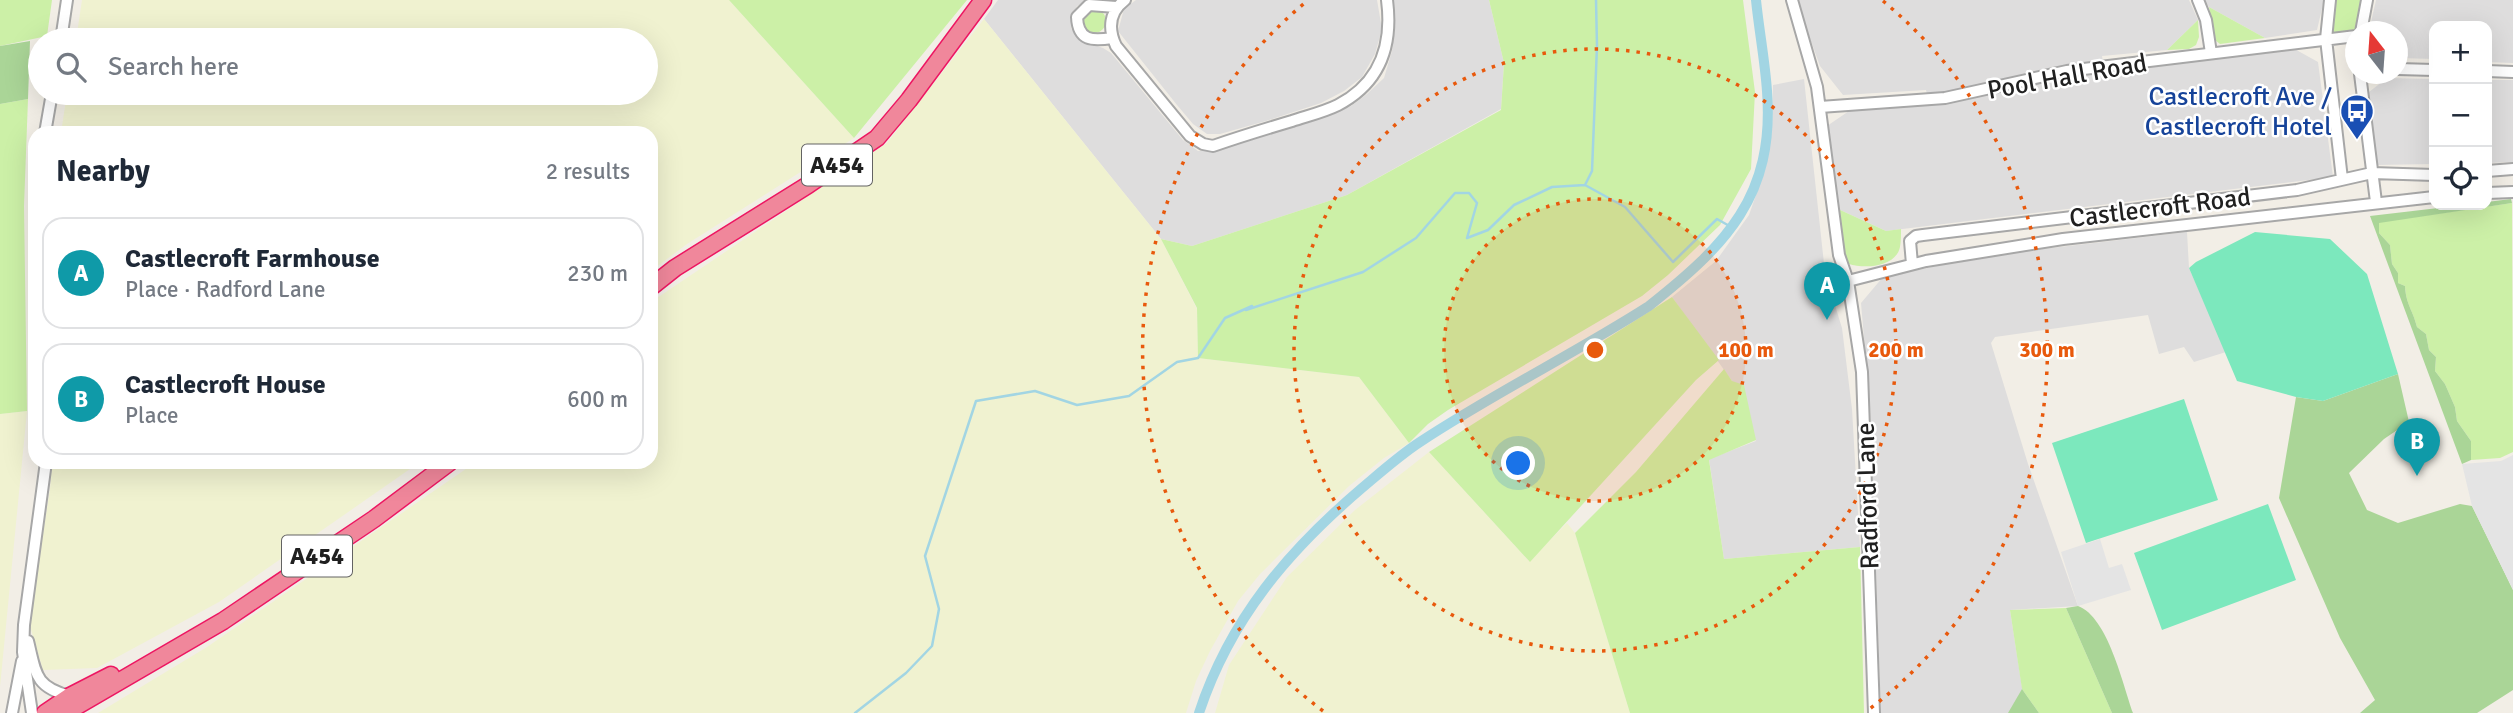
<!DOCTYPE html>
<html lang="en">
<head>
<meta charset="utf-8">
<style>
	:root { --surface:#fff; --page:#f6f6f7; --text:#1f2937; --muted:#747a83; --line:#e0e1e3; --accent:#7c3aed }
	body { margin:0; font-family:Signika,sans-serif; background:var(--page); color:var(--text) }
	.controls { position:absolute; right:21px; top:21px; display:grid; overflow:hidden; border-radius:14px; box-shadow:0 7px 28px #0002 }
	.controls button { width:63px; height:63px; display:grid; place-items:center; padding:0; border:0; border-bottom:2px solid var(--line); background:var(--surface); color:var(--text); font:35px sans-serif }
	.compass { position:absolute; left:2345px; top:21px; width:63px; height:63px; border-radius:50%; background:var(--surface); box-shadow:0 7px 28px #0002; rotate:343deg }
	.you { position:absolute; left:1519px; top:464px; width:24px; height:24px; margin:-18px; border:5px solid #fff; border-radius:50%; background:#1a73e8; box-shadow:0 0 0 10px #1a73e833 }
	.badge { display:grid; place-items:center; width:46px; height:46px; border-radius:50%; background:var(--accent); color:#fff; font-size:23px; font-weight:700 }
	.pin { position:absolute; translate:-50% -58px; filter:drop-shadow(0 2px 4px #0008) }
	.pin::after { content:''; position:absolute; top:37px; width:24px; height:21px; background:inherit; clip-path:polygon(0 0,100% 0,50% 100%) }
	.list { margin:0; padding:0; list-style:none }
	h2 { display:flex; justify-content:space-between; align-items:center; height:91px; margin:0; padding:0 28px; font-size:30px }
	h2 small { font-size:23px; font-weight:400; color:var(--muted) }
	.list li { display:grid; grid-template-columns:46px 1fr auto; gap:21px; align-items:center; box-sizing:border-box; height:112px; margin:0 14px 14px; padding:0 14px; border:2px solid var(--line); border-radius:21px }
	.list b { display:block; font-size:26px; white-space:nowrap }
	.list p { margin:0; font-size:23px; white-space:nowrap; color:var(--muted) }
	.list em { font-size:23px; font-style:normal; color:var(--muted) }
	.icon { flex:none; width:38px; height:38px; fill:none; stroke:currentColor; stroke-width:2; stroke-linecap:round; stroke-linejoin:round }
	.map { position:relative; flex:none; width:2513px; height:713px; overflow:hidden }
	.search { position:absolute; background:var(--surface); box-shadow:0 7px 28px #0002; left:28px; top:28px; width:630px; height:77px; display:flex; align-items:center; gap:18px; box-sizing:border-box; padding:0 24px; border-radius:38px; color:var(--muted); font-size:26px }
	.panel { position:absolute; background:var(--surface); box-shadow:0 7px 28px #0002; left:28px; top:126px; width:630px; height:343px; border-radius:21px }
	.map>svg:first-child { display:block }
</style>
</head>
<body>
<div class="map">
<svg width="2513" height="713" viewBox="0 0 2513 713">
	<rect width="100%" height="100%" fill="#f2eee6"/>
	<!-- residential -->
	<path fill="#dedddd" d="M998,0h92l-13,6 -6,13v9l8,12 24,8 8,5 72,87 15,11 17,-1 118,-36 18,-8 16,-12 17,-16 8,-27 3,-26 -3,-25h97l15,63 -3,46 -154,86 -155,51 -31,-7 -177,-220z
		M1136,0h241l5,29 -7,25 -13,23 -18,14 -23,12 -55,18 -46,13h-13l-14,-10 -16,-19 -59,-74 6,-22z
		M1796,0h393l9,20 -31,30 -65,6 2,12 187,-21 27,15 15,115 -447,54 -48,-22 -11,-83 22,-15 80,-8 -3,-13 -83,5 -23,-29z
		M2204,0h120l-7,30 -52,8 -56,-31z
		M2376,0h137v63l-26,-1v-36h-53v33l-36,-1v-26l-29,-1z
		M2387,78l47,1v85l-58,1 -7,-73z
		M1804,79l21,194 17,55 10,81 8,138 -136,12 -15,-100 47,-18 -24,-60 -60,-84 44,-36 33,-46 16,-46 7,-39 1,-45z
		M2487,80h26v82l-26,1z
		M2187,232l2,36 37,84 -32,10 -10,-15 -25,7 -11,-39 -153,22 -4,6 37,121 50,142 -68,4 16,103h-145l-11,-305 -9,-105 22,-26 108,-22z"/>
	<!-- farmland -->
	<path fill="#f0f2d0" d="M82,0h647l125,138 -167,106 -36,27v-138h-590l6,-40h579v-53h-570z
		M984,19l177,220 36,70 1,49 161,19 50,66 -25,15 -35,28 -89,88 -22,27 -28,50 -14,30 -10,32h-1088l109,-66 269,-185h175v-160l236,-159z
		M27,411l-27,276v-273z
		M1429,452l100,109 38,-38 8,10 55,180h-415l14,-48 58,-88 68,-67z
		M52,462h368l-201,140 -122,66 -54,2 -14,-47 21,-134z"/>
	<!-- grass -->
	<path fill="#ccf0a7" d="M0,0h52l-5,36 -47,10z
		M729,0h238l-113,138z
		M1489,0h254l12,92 -4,77 -31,56 -52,50 -26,21 -194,114 -20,14 -19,19 -50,-66 -161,-19 -1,-50 -36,-69 31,7 155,-51 154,-85 3,-47z
		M2332,0h29l-7,33 -26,2z
		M2209,7l56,31 -45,6 -5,-4z
		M1082 21a12 12 0 1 1 24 0a12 12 0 1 1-24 0Z
		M2198,20l1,17 -3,8 -7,4 -22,1z
		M28,99l-4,107 3,205 -27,3v-310z
		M2512,203l1,249 -13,6 -29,2v-19l-14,-20 -2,-14 -10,-23 -10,-13 1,-14 -7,-7 -3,-16 -9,-7c-4,-17 -11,-22 -12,-41l-7,-3v-10l-6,-9 -2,-19 -11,-12v-11z
		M1838,209l48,22 15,-2c0,6 0,12 -1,18 -4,20 -35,22 -51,17l-8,-20z
		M1672,297l47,63 -23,20 -166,182 -101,-110z
		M1724,369l8,12 12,4 12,55 -47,20 15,99 136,-12 4,166h-234l-55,-180 61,-61z
		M2066,608l46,105h-73l-17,-24 -12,-79z"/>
	<!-- forest -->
	<path fill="#aad597" d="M30,41l-2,58 -28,5v-58z
		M2511,199l1,4 -133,20v10l11,12 2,19 6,9v10l7,3c1,19 8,24 12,41l9,7 3,16 7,7 -1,14 10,13 10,23 2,14 14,20v19l-9,4 -92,-248 94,-11h23v-3z
		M2398,374l11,48 -25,17 -35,34 18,37 31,13 62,-19 12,2 41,84v100l-36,23h-117l15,-13 -35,-62 -61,-140 17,-101 27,4z
		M2078,606c30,11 45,79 55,107h-21l-46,-105z
		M2022,689l17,24h-31z"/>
	<!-- pitch -->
	<path fill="#7ce8bd" d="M2255,232l75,7 37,35 31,100 -75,27 -27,-4 -59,-16 -48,-113 7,-6z
		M2184,399l34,101 -132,43 -34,-100z
		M2268,504l28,76 -134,50 -28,-77z"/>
	<!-- parking -->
	<path fill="#e4e4e4" d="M2513,455v135l-41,-84 -10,-42 39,-3z
		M2100,539l9,29 13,-4 9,26 -53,16 -17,-54z"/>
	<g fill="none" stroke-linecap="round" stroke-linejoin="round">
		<!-- stream -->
		<path stroke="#a2d5e3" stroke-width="2.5" d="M1585,185l40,22 48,55 44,-43 16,9
			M855,713l51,-40 26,-27 7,-37 -14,-53 51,-155 59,-10 42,14 52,-9 48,-34 21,-4 27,-40 27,-12 -6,4 117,-38 53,-34 39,-45h14l8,10 -10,35 21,-8 26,-25 38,-18 33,-2 7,-14 5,-125 -1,-46"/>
		<!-- canal -->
		<path stroke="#a2d5e3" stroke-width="10" d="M1199,713c31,-94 89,-162 163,-225 19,-16 38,-33 58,-46 74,-49 154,-88 229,-136 77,-61 126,-110 118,-215 -2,-30 -8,-61 -11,-91"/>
		<!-- minor casing -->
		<g stroke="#a7a7a7" stroke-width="14">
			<path id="minor" d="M1125,0c-16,12 -17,29 -9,46l74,90 13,8 10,2c26,-9 52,-17 79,-25 15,-5 32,-9 46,-16 42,-22 55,-59 49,-105
				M1792,0l25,87 22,168 9,26 14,91 12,341
				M2198,0l8,20 5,33
				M2330,0l-4,39 16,140
				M2361,32l6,-32
				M1112,38c-20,3 -34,3 -35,-21l12,-12 27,2
				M61,40l6,-40
				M2398,69l36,1
				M2487,71l26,1
				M2360,74l16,128
				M1820,107l125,-9 122,-27 289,-35
				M45,133l7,-40
				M2487,171l26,-2
				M2487,193l26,-1
				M1912,264l-2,-23 6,-5 7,-1 374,-45 75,-17 62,2
				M1848,281l78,-20 137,-22 371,-42
				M28,641c8,33 7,46 42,55
				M12,713l10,-52
				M32,713l-9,-61 1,-27 22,-163"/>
		</g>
		<!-- highway casing -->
		<g stroke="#ed1662" stroke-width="19">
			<path id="highway" d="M651,287l24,-19 133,-83 69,-47 32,-38 74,-100
				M45,713l25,-17 41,-21
				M65,713l158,-92 151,-102 76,-57"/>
		</g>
		<!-- minor -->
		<use href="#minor" stroke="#fff" stroke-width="10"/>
		<!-- highway -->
		<use href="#highway" stroke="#f0879b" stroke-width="16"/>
	</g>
	<!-- distance rings -->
	<circle cx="1595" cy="350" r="151" fill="#e8590c" fill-opacity=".12"/>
	<g fill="none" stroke="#e8590c" stroke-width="3.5" stroke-dasharray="3.5 7">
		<circle cx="1595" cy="350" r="151"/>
		<circle cx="1595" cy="350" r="301"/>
		<path d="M1323 711A452 452 0 0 1 1307 1M1883 1A452 452 0 0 1 1867 711"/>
	</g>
	<!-- icons -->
	<defs>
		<g id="bus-pin" transform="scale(1.75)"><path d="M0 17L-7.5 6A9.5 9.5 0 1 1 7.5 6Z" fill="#1a4fb4" stroke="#fff"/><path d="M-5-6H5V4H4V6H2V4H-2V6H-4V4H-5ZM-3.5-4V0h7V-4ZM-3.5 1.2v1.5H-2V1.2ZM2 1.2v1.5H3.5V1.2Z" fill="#fff"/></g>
	</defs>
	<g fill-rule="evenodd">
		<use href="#bus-pin" x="2357" y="111"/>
	</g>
	<g text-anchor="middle" stroke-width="5" stroke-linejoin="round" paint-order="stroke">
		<!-- shield labels -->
		<g fill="#fff" stroke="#636363" stroke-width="2">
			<rect x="802" y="144.5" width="70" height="41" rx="5"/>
			<rect x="282" y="535.5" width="70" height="41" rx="5"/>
		</g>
		<g font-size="24" font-weight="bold" fill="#202020">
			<text x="837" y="173">A454</text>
			<text x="317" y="564">A454</text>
		</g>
		<!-- street labels -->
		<g font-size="26" fill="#202020" stroke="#fff">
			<text transform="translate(2067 76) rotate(-10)" y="9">Pool Hall Road</text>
			<text transform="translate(2160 207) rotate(-7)" y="9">Castlecroft Road</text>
			<text transform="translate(1867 496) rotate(-92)" y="9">Radford Lane</text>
		</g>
		<!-- transit labels -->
		<g font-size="26" fill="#164399" stroke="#fff" text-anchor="end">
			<text x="2332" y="105">Castlecroft Ave /<tspan x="2332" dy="30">Castlecroft Hotel</tspan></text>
		</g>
	</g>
	<circle cx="1595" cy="350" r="10" fill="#e8590c" stroke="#fff" stroke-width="3.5"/>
	<g font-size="21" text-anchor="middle" font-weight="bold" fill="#e8590c" stroke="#fff" stroke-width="5" stroke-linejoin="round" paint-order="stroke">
		<text x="1746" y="357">100 m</text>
		<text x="1896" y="357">200 m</text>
		<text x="2047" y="357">300 m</text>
	</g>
</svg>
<div class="controls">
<button>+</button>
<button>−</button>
<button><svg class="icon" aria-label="locate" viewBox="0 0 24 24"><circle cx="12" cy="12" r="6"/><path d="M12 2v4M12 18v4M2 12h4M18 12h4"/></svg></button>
</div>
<svg class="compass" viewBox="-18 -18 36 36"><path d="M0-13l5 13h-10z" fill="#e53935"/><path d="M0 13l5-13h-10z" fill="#747a83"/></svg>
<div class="you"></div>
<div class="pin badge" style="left:1827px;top:320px;background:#0f9aa8">A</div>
<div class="pin badge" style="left:2417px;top:476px;background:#0f9aa8">B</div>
<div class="search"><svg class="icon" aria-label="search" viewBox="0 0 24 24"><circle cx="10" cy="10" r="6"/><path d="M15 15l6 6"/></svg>Search here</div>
<section class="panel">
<h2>Nearby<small>2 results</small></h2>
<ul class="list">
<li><span class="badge" style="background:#0f9aa8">A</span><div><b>Castlecroft Farmhouse</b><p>Place · Radford Lane</p></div><em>230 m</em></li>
<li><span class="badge" style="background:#0f9aa8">B</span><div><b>Castlecroft House</b><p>Place</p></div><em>600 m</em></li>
</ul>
</section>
</div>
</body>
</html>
